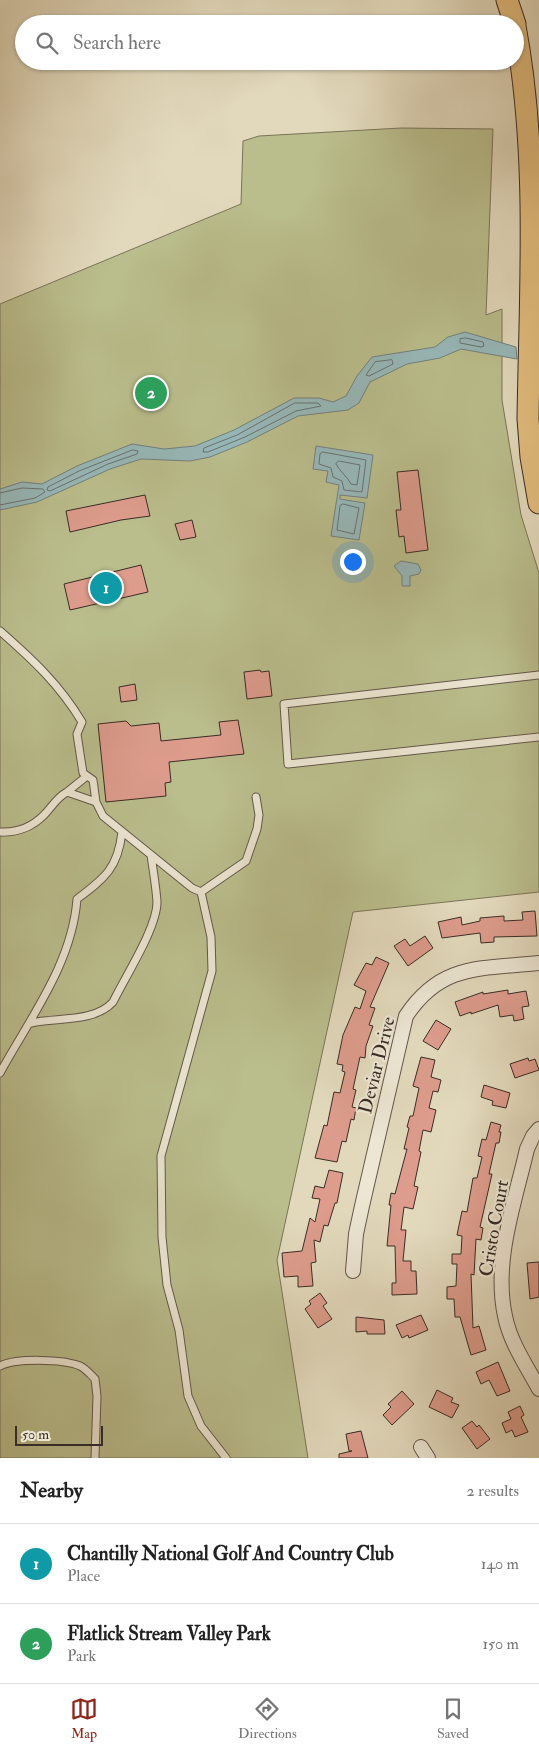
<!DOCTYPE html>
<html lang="en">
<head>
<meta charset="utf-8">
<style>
	:root { --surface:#fff; --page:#f6f6f6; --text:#222; --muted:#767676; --line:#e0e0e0; --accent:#8f2418 }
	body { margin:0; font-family:"IM FELL Double Pica",serif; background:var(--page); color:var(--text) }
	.scale { position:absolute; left:15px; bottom:12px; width:88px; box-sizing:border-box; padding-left:5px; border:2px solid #3a2c26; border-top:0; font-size:14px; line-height:18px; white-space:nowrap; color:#3a2c26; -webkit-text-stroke:4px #ece6d3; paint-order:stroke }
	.you { position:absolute; left:352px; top:561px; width:18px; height:18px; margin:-12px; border:4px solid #fff; border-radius:50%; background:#1a73e8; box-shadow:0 0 0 8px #1a73e833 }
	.badge { display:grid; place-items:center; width:32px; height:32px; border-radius:50%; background:var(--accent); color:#fff; font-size:16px; font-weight:700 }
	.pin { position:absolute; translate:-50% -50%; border:2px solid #fff; box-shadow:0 1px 5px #0006 }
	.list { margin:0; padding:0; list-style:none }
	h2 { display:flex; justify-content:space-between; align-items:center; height:65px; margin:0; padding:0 20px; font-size:21px }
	h2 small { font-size:16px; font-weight:400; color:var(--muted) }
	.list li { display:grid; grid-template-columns:32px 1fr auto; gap:15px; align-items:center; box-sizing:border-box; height:80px; padding:0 20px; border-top:1px solid var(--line) }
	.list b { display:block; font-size:19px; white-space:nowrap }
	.list p { margin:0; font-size:16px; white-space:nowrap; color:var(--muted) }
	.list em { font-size:16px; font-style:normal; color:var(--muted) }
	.icon { flex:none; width:28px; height:28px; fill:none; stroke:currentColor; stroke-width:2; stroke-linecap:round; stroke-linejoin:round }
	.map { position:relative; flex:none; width:539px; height:1458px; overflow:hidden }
	.search { position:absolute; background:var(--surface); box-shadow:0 1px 4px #0004; left:15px; right:15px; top:15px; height:55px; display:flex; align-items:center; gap:12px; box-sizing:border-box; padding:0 18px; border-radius:28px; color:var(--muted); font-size:19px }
	.sheet { height:225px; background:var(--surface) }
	nav { display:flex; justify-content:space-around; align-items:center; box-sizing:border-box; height:70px; border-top:1px solid var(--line); background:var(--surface); font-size:14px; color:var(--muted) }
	nav a { display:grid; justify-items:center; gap:2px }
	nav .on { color:var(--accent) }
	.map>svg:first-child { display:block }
</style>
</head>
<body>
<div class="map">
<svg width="539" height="1458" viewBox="0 0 539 1458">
	<rect width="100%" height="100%" fill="#e2d9bc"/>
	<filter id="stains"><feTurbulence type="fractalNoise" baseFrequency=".004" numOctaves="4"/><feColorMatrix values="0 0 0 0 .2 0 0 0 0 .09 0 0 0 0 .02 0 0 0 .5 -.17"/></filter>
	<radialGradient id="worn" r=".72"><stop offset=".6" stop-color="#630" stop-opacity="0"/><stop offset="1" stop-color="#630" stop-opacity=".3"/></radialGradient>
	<!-- green -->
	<path fill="#babd8c" stroke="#7a7459" d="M401,128l92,1 -7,186 16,-6v91l19,115 18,58v319l-186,20 -76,348 31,198h-308v-1154l241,-100 2,-63 16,-5z"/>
	<!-- water -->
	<path fill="#97b8b9" stroke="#72807e" d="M465,332l51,15 1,12 -56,-10 -21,9 -33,6 -37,18 -11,21 -11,7 -50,6 -51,26 -37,15 -20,4 -49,-2 -31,10 -73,33 -37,8v-21l22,-7 20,2 35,-18 55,-22 32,5 31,-3 39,-16 60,-32h25l14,4 13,-6 11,-20 15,-19 63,-10 13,-10z
		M316,446l57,9 -6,43 -27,-3v4l25,4 -6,37 -28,-4 8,-51 -13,-3 2,-11 -15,-2z
		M401,561l17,3 3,6 -2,4 -9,2v10h-8v-10l-8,-10z"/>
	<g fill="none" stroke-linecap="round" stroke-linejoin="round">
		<!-- shore -->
		<path stroke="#687270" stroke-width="1" d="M466,338l17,4 1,4 -3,1 -21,-4v-4z
			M392,360l1,4 -24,12 -3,-1 9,-13z
			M295,403h23l3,3 -25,5 -51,26 -37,15h-5l1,-4 33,-13z
			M133,450l5,1 -1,3 -29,10 -58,27 -3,-1 1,-3 31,-16z
			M323,452l43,8 -4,32 -18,-2 -2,-9 -9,-4 -2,-9 -12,-4 1,-10z
			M339,461l21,4 -3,20 -6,-1c-4,-8 -11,-12 -15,-20z
			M0,493l22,-5 21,1 2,3 -10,6 -35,7
			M343,504l16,4 -5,26 -17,-4 3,-24z"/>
	</g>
	<!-- building -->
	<path fill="#dd9c8c" stroke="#3a2c26" d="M418,470l10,80 -22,3 -2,-17 -5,1 -3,-27h5l-4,-38z
		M145,495l5,21 -29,4 -51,12 -4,-21z
		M192,520l4,17 -16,3 -5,-16z
		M141,565l7,27 -78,18 -6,-26z
		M260,670l1,2 8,-1 3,25 -25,3 -3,-27z
		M135,684l2,16 -16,2 -2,-15z
		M238,720l6,34 -75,8 2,20 -6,1 1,13 -60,6 -8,-78 28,-3 5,5 28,-3 2,18 60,-6 -2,-13z
		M535,911l2,25 -43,1v5l-13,1 -1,-10 -38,5 -4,-16 23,-5 1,8 18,-4v-3l24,-2v5l19,-1 -1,-8z
		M425,936l8,12 -25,18 -14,-20 11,-7 5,7z
		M376,957l13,6 -19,44 5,1 -6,17 4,1 -7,20 -1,12 -5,-1 -7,32 3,1 -4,17 4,1 -2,12 -3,-1 -5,23 -4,-1 -5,21 -22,-4 9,-33 3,1 7,-34 6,1 5,-21 -3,-1 1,-6 -6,-1 6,-29 12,-28 5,2 6,-18 -12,-6 12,-22 6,2z
		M508,990v4l18,-3 3,15 -7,1 2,12 -10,2 -1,-6 -13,2 -2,-12 -27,9v-2l-11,4 -5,-14 28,-10v2z
		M436,1020l15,9 -13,21 -15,-9z
		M421,1057l14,3 -4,17 10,3 -3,12 -5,-1 -4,17 7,2 -5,22 -8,-2 -4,21 2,1 -7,34 4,1 -5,22 -9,-2 -3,23h5l-3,31h8v10h5l1,23 -25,1v-12h4l-1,-37h-8l4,-41h-2l2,-12 4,1 12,-45h-3l5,-21 -2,-1 3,-11h3l6,-28 -6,-2z
		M528,1058l1,3 6,-2 4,11 -24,8 -5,-14z
		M484,1085l26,8 -4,15 -14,-3 1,-4 -12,-4z
		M491,1122l10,3 -2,7h2l-2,11h-3l-7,31h3l-12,53 3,1 -2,12 -5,-1 -2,36 -3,-1 2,54 6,-2 7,24 -15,5 -11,-38h-5l-1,-18h-7v-12l9,-1 1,-22h-5v-10h9l1,-18 -5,-1 5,-24 5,1 6,-34h4l5,-21 -4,-1 4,-17 4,1z
		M329,1170l14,3 -6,30h-2l-7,23 -4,-1 -4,17 -6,-2 2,22 -5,1 2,23 -15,1v-11l-14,1 -2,-24 20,-2 8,-33 5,4 5,-23 -8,-1 3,-12 9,2z
		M539,1262v35l-9,2 -3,-36z
		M320,1293l7,10 -4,3 9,13 -14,9 -13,-19 6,-5 -2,-3z
		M421,1315l7,15 -19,8 -1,-3 -6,3 -6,-13z
		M356,1317l28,3 1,14h-18v-3l-11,1z
		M498,1362l12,29 -13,5 -8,-16 -8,4 -5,-12z
		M437,1390l16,8 -2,4 8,3 -7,13 -23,-11z
		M402,1391l12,13 -22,21 -9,-10 8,-8 -3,-3z
		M520,1406l4,9 -3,2 7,15 -13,5 -3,-7 -6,3 -4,-10 9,-4 -3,-7z
		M472,1421l5,6 2,-2 11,14 -13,10 -15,-21z
		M361,1431l7,27h-29v-4l13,-3h-3l-3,-17z"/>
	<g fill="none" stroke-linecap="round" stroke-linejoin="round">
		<!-- lane casing -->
		<g stroke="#64574c" stroke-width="9">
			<path id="lane" d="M0,631c33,29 59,53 82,91l-5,12 6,39 10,7 3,22 7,14 89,72 9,4 45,-31 11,-32 2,-14 -3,-18
				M539,675l-255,29 4,60 251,-27
				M87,776l-20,16 29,10
				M0,832c16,1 32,-5 44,-17 9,-9 12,-17 23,-23
				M201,892l10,45 1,34 -51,185 1,81 5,48 12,45 9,66 13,30 25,32
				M31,1023c25,-6 63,0 82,-21 12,-25 44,-74 44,-100 -1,-16 -4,-32 -6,-47
				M0,1073c30,-55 72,-109 77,-174 28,-21 41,-31 45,-67
				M0,1366c16,-8 63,-7 80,0 5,2 11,9 15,13l2,17 -2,62"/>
		</g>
		<!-- street casing -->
		<g stroke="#64574c" stroke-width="16">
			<path id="street" d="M539,1129l-6,7 -6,13c-12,53 -34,112 -22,167 5,26 21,49 34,73
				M353,1271l3,-37 6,-28 44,-190c35,-53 75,-47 133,-53
				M421,1447l7,11"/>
		</g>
		<!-- primary casing -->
		<g stroke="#3a2c26" stroke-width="23">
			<path id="primary" d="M507,0l8,24
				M515,26c24,128 15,262 13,393l3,38 8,46"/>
		</g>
		<!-- lane -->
		<use href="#lane" stroke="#ece6d3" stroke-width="7"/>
		<!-- street -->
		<use href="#street" stroke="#ece6d3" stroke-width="14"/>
		<!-- primary -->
		<use href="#primary" stroke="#e1bc7e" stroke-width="21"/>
	</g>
	<g text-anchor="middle" stroke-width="4.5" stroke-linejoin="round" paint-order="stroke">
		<!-- street labels -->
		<g font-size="19" fill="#3a2c26" stroke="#ece6d3">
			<text transform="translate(376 1065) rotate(-76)" y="7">Deviar Drive</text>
			<text transform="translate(493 1228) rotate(-80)" y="7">Cristo Court</text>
		</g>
	</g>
	<rect width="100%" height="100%" filter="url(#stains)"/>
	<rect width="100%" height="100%" fill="url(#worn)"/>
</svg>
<div class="scale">50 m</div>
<div class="you"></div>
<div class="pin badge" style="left:106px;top:588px;background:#0f9aa8">1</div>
<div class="pin badge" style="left:151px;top:393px;background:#2e9e5b">2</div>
<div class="search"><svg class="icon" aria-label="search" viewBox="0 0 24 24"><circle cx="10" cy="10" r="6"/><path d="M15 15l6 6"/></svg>Search here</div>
</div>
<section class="sheet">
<h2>Nearby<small>2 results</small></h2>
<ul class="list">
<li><span class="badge" style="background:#0f9aa8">1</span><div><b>Chantilly National Golf And Country Club</b><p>Place</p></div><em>140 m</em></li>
<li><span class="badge" style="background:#2e9e5b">2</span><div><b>Flatlick Stream Valley Park</b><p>Park</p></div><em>150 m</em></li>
</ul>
</section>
<nav>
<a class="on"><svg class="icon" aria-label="map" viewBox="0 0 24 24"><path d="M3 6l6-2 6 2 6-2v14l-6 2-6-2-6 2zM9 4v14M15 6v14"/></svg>Map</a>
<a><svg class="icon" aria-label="directions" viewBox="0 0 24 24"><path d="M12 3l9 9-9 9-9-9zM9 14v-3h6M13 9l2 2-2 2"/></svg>Directions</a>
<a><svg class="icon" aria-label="saved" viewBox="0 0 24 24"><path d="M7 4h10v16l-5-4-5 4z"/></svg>Saved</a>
</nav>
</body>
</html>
